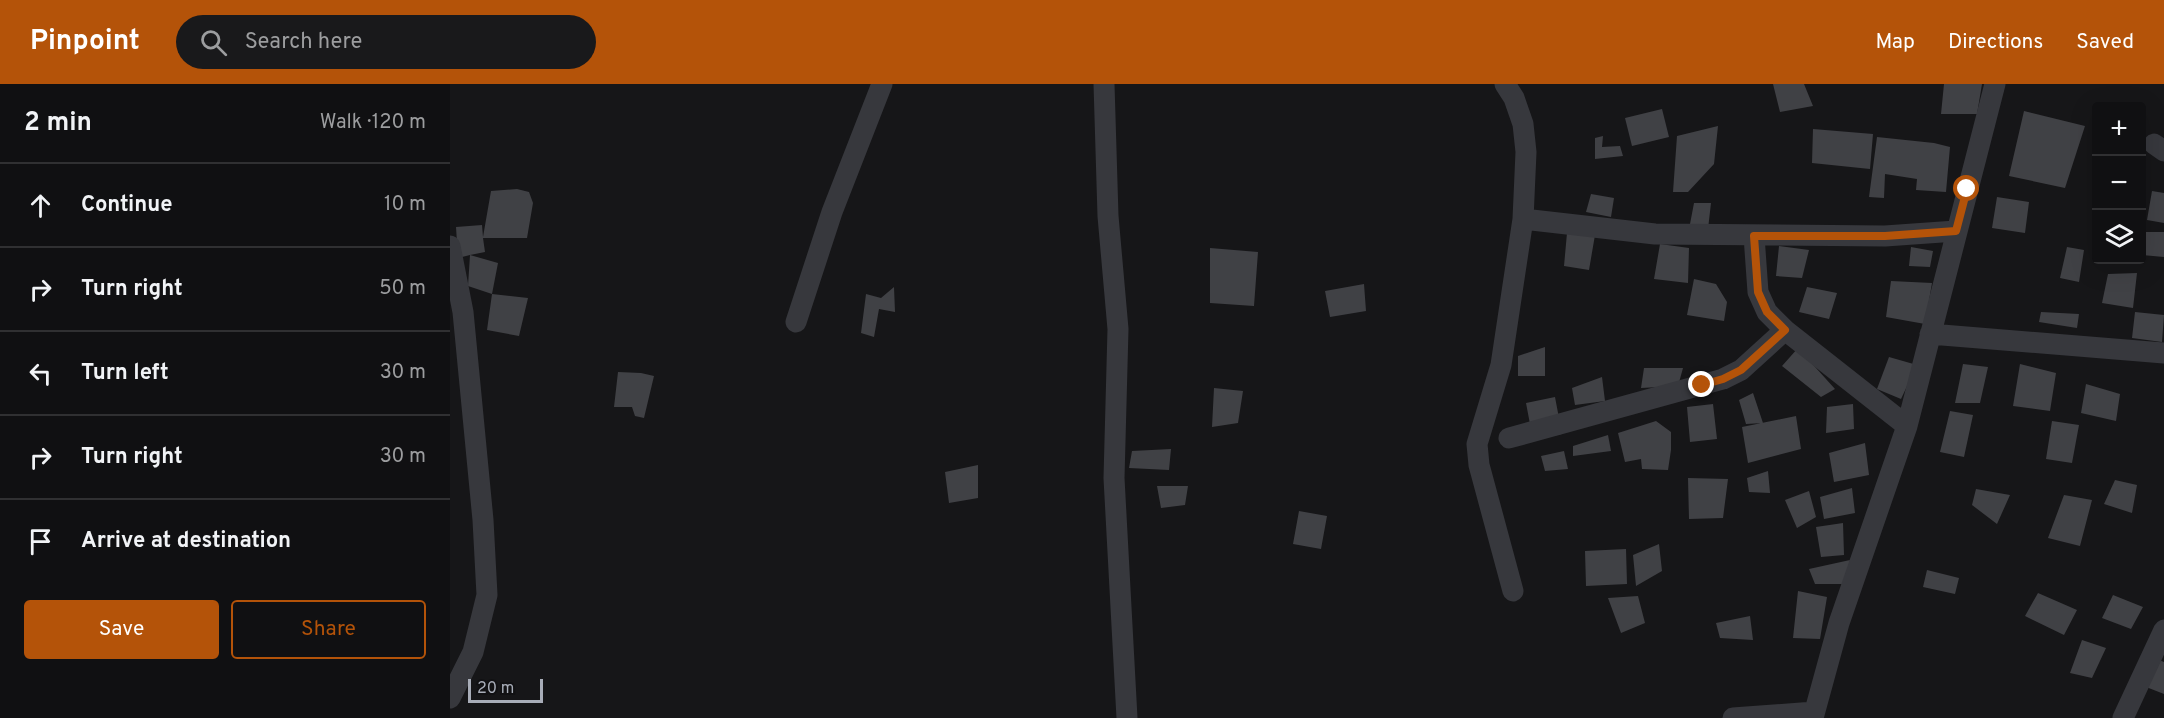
<!DOCTYPE html>
<html lang="en">
<head>
<meta charset="utf-8">
<style>
	:root { --surface:#101012; --page:#19191b; --text:#f1f3f6; --muted:#9c9d9f; --line:#303032; --accent:#b45309 }
	body { margin:0; font-family:Overpass,sans-serif; background:var(--page); color:var(--text) }
	.controls { position:absolute; right:18px; top:18px; display:grid; overflow:hidden; border-radius:6px; box-shadow:0 6px 24px #0002 }
	.controls button { width:54px; height:54px; display:grid; place-items:center; padding:0; border:0; border-bottom:2px solid var(--line); background:var(--surface); color:var(--text); font:30px sans-serif }
	.scale { position:absolute; left:18px; bottom:15px; width:75px; box-sizing:border-box; padding-left:6px; border:3px solid #a8adb8; border-top:0; font-size:16px; line-height:21px; white-space:nowrap; color:#a8adb8; -webkit-text-stroke:4px #111113; paint-order:stroke }
	.stop { position:absolute; width:18px; height:18px; margin:-14px; border:4px solid #b45309; border-radius:50%; background:#fff }
	.stop.end { background:#b45309; border-color:#fff; box-shadow:0 2px 6px #0008 }
	.list { margin:0; padding:0; list-style:none }
	h2 { display:flex; justify-content:space-between; align-items:center; height:78px; margin:0; padding:0 24px; font-size:26px }
	h2 small { font-size:20px; font-weight:400; color:var(--muted) }
	.list li { display:grid; grid-template-columns:39px 1fr auto; gap:18px; align-items:center; box-sizing:border-box; height:84px; padding:0 24px; border-top:2px solid var(--line) }
	.list b { display:block; font-size:22px; white-space:nowrap }
	.list em { font-size:20px; font-style:normal; color:var(--muted) }
	.actions { display:flex; gap:12px; padding:18px 24px }
	.actions a { flex:1; padding:14px 0; border:2px solid var(--accent); border-radius:6px; text-align:center; font-size:21px; color:var(--accent) }
	.actions .main { background:var(--accent); color:#fff }
	.icon { flex:none; width:33px; height:33px; fill:none; stroke:currentColor; stroke-width:2; stroke-linecap:round; stroke-linejoin:round }
	.map { position:relative; flex:none; width:1714px; height:634px; overflow:hidden }
	header { display:flex; align-items:center; gap:36px; box-sizing:border-box; height:84px; padding:0 30px; background:var(--accent); color:#fff }
	header strong { font-size:28px }
	nav { display:flex; gap:33px; margin-inline-start:auto; font-size:21px }
	.search { width:420px; height:54px; background:var(--page); display:flex; align-items:center; gap:15px; box-sizing:border-box; padding:0 21px; border-radius:33px; color:var(--muted); font-size:22px }
	main { display:flex }
	aside { flex:1; background:var(--surface) }
	.map>svg:first-child { display:block }
</style>
</head>
<body>
<header>
<strong>Pinpoint</strong>
<div class="search"><svg class="icon" aria-label="search" viewBox="0 0 24 24"><circle cx="10" cy="10" r="6"/><path d="M15 15l6 6"/></svg>Search here</div>
<nav><a>Map</a><a>Directions</a><a>Saved</a></nav>
</header>
<main>
<aside>
<h2>2 min<small>Walk · 120 m</small></h2>
<ul class="list">
<li><svg class="icon" aria-label="ahead" viewBox="0 0 24 24"><path d="M12 20V5M6 11l6-6 6 6"/></svg><div><b>Continue</b></div><em>10 m</em></li>
<li><svg class="icon" aria-label="right" viewBox="0 0 24 24"><path d="M7 20v-9h11M14 6l5 5-5 5"/></svg><div><b>Turn right</b></div><em>50 m</em></li>
<li><svg class="icon" aria-label="left" viewBox="0 0 24 24"><path d="M17 20v-9H6M10 6l-5 5 5 5"/></svg><div><b>Turn left</b></div><em>30 m</em></li>
<li><svg class="icon" aria-label="right" viewBox="0 0 24 24"><path d="M7 20v-9h11M14 6l5 5-5 5"/></svg><div><b>Turn right</b></div><em>30 m</em></li>
<li><svg class="icon" aria-label="arrive" viewBox="0 0 24 24"><path d="M6 21V4h12l-3 4 3 4H6"/></svg><div><b>Arrive at destination</b></div></li>
</ul>
<div class="actions"><a class="main">Save</a><a>Share</a></div>
</aside>
<div class="map">
<svg width="1714" height="634" viewBox="0 0 1714 634">
	<rect width="100%" height="100%" fill="#161618"/>
	<!-- building -->
	<path fill="#404145" d="M1323,0h31l9,22 -33,6z
		M1494,0h38l-5,30h-36z
		M1212,25l7,28 -37,9 -7,-28z
		M1574,27l61,15 -20,62 -56,-12z
		M1268,42l-4,38 -26,28h-15l4,-56z
		M1363,45l60,5 -3,35 -58,-6z
		M1153,52l-1,11 18,-1 3,10 -28,3v-21z
		M1427,53l57,6 16,4 -4,45 -30,-2 1,-11 -32,-5 -1,24 -15,-1z
		M67,105l12,3 4,11 -6,35h-44l2,14 -15,3 28,8 -6,31 -24,-8 2,-31 -12,3 -2,-31 26,-2 1,12 8,-46z
		M1702,107l12,2v30l-17,-3z
		M1141,110l23,4 -3,19 -25,-5z
		M1547,113l32,5 -4,31 -33,-5z
		M1244,119h17l-3,26 -18,-5z
		M1696,148h18v25l-22,-2z
		M1117,149l28,2 -6,35 -25,-4z
		M1210,160l29,4 -1,35 -34,-4z
		M1329,162l30,4 -7,28 -26,-2z
		M1461,163l22,4 -3,16 -21,-1z
		M1617,163l17,3 -5,32 -19,-4z
		M760,164l48,4 -4,54 -44,-3z
		M1687,189l-4,35 -31,-5 6,-29z
		M1244,195l22,5 11,18 -3,19 -37,-6z
		M1441,197l41,2 -7,41 -39,-7z
		M914,200l2,27 -36,6 -5,-26z
		M444,203l1,25 -16,-3 -5,28 -13,-4 5,-39 15,4z
		M1357,203l30,6 -8,26 -30,-7z
		M42,210l36,4 -9,38 -32,-6z
		M1591,228l38,2 -2,14 -38,-6z
		M1685,228l29,3 -2,27 -30,-4z
		M1095,263v29h-27v-20z
		M1348,264l37,41 -14,8 -39,-31z
		M1439,273l28,8 -16,34 -24,-10z
		M1513,280l25,3 -8,36h-25z
		M1570,280l36,9 -6,38 -37,-5z
		M1194,284h39l-5,18 -37,2z
		M168,288l23,1 13,3 -10,42 -9,-2 -3,-9h-18z
		M1152,293l3,24 -30,4 -3,-17z
		M1636,300l34,10 -4,27 -35,-8z
		M764,304l29,3 -5,32 -26,4z
		M1303,309l10,30 -17,1 -7,-24z
		M1105,313l7,37 -29,6 -7,-37z
		M1263,320l4,35 -27,3 -3,-35z
		M1403,320l1,25 -28,4 1,-26z
		M1500,327l23,4 -9,42 -24,-5z
		M1346,332l5,33 -53,14 -6,-36z
		M1206,337l15,11v18l-3,20 -26,-1 -1,-10 -16,3 -7,-29z
		M1602,337l27,4 -7,38 -26,-4z
		M1158,351l3,16 -38,5v-10z
		M1415,359l4,32 -35,7 -5,-29z
		M721,365l-2,21 -40,-2 3,-17z
		M1114,367l4,18 -23,2 -4,-15z
		M528,381v33l-29,5 -4,-31z
		M1318,387l2,22 -21,-1 -2,-14z
		M1238,394l40,1 -5,39 -34,1z
		M1665,396l22,5 -5,28 -28,-9z
		M707,402h31l-3,19 -24,3z
		M1402,404l3,25 -31,6 -4,-22z
		M1526,405l34,6 -13,29 -25,-19z
		M1359,407l7,26 -19,11 -12,-28z
		M1614,411l28,5 -12,46 -32,-8z
		M849,427l28,5 -6,33 -28,-5z
		M1393,439l1,32 -23,2 -5,-30z
		M1209,460l3,27 -26,15 -3,-31z
		M1176,465l1,35 -41,2 -1,-35z
		M1400,476l-5,24h-30l-6,-15z
		M1477,486l32,8 -4,16 -32,-7z
		M1348,507l29,6 -7,42 -27,-1z
		M1588,509l39,17 -13,25 -39,-19z
		M1663,511l30,12 -12,22 -29,-11z
		M1188,512l7,27 -24,10 -13,-35z
		M1300,532l3,24 -33,-2 -4,-15z
		M1632,556l24,8 -14,30 -22,-5z
		M1704,574l10,4v32l-23,-9z"/>
	<g fill="none" stroke-linecap="round" stroke-linejoin="round">
		<!-- minor -->
		<path stroke="#37383d" stroke-width="21" d="M654,0l4,132 10,113 -4,149 13,240
			M1055,0l9,14 9,26 3,28 -3,67 -22,146 -24,79 2,21 34,126
			M1704,60l10,7
			M1073,135l132,15 230,2 71,-5
			M1304,152l4,56 9,20 18,18 122,96
			M0,162l13,66 20,208 4,75 -14,57 -23,46
			M346,238l36,-110 50,-128
			M1480,250l234,19
			M1059,354l214,-59 18,-9 44,-40
			M1283,634l81,-6
			M1363,634l26,-95 68,-197 88,-342
			M1673,634l41,-88"/>
	</g>
	<g fill="none" stroke-linecap="round" stroke-linejoin="round">
		<!-- route -->
		<path stroke="#b45309" stroke-width="8" d="M1252,301l21,-6 18,-9 44,-40 -18,-18 -9,-20 -4,-56h131l71,-5 11,-42"/>
	</g>
</svg>
<div class="controls">
<button>+</button>
<button>−</button>
<button><svg class="icon" aria-label="layers" viewBox="0 0 24 24"><path d="M12 4l9 5-9 5-9-5zM3 14l9 5 9-5"/></svg></button>
</div>
<div class="scale">20 m</div>
<div class="stop" style="left:1517px;top:105px"></div>
<div class="stop end" style="left:1252px;top:301px"></div>
</div>
</main>
</body>
</html>
